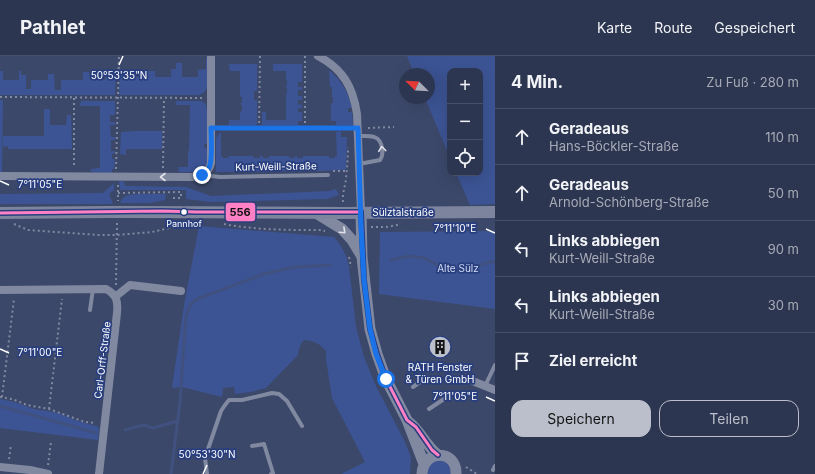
<!DOCTYPE html>
<html lang="de">
<head>
<meta charset="utf-8">
<style>
	:root { --surface:#2d3650; --page:#353e57; --text:#f1f3f6; --muted:#a7abb7; --line:#485067; --accent:#bbbfcb }
	body { margin:0; font-family:Inter,sans-serif; background:var(--page); color:var(--text) }
	.controls { position:absolute; right:12px; top:12px; display:grid; overflow:hidden; border-radius:8px; box-shadow:0 4px 16px #0002 }
	.controls button { width:36px; height:36px; display:grid; place-items:center; padding:0; border:0; border-bottom:1px solid var(--line); background:var(--surface); color:var(--text); font:20px sans-serif }
	.compass { position:absolute; left:399px; top:12px; width:36px; height:36px; border-radius:50%; background:var(--surface); box-shadow:0 4px 16px #0002; rotate:294deg }
	.stop { position:absolute; width:12px; height:12px; margin:-9px; border:3px solid #1a73e8; border-radius:50%; background:#fff }
	.stop.end { background:#1a73e8; border-color:#fff; box-shadow:0 1px 4px #0008 }
	.list { margin:0; padding:0; list-style:none }
	h2 { display:flex; justify-content:space-between; align-items:center; height:52px; margin:0; padding:0 16px; font-size:17px }
	h2 small { font-size:13px; font-weight:400; color:var(--muted) }
	.list li { display:grid; grid-template-columns:26px 1fr auto; gap:12px; align-items:center; box-sizing:border-box; height:56px; padding:0 16px; border-top:1px solid var(--line) }
	.list b { display:block; font-size:15px; white-space:nowrap }
	.list p { margin:0; font-size:13px; white-space:nowrap; color:var(--muted) }
	.list em { font-size:13px; font-style:normal; color:var(--muted) }
	.actions { display:flex; gap:8px; padding:12px 16px }
	.actions a { flex:1; padding:9px 0; border:1px solid var(--accent); border-radius:12px; text-align:center; font-size:14px; color:var(--accent) }
	.actions .main { background:var(--accent); color:#111 }
	.icon { flex:none; width:22px; height:22px; fill:none; stroke:currentColor; stroke-width:2; stroke-linecap:round; stroke-linejoin:round }
	.map { position:relative; flex:none; width:495px; height:418px; overflow:hidden }
	header { display:flex; align-items:center; gap:24px; box-sizing:border-box; height:56px; padding:0 20px; background:var(--surface); border-bottom:1px solid var(--line) }
	header strong { font-size:19px }
	nav { display:flex; gap:22px; margin-inline-start:auto; font-size:14px }
	main { display:flex }
	aside { flex:1; background:var(--surface) }
	.map>svg:first-child { display:block }
</style>
</head>
<body>
<header>
<strong>Pathlet</strong>
<nav><a>Karte</a><a>Route</a><a>Gespeichert</a></nav>
</header>
<main>
<div class="map">
<svg width="495" height="418" viewBox="0 0 495 418">
	<rect width="100%" height="100%" fill="#3c486a"/>
	<!-- green -->
	<path fill="#3c5494" d="M407,0h88v148l-25,1 -14,-32h24v-102h-30v87l-25,-60h4v-24h-15z
		M207,1l1,29c-2,5 -4,7 -9,9h-80l1,-25h7l1,7h16v-6h11v6h16v-8h5v-6h6v14h16v-7l8,-1v-11z
		M229,8h28v27h-3v9h3v24l-1,1h-27v-5h11v-8l2,-1v-6l-2,-1v-1h2v-6l-2,-1v-25h-10z
		M273,8h29v18h-4v5h4v3h-4v6h4v4h-4v4l4,1v3h-4v4h4v9h-4v4h-36v-13h4v8h20v-26h1v-6h-1v-2h1v-6h-1v-9h-13z
		M329,14c12,10 20,23 23,38h-4v4h4l1,13h-17v-4h-5v-18h2v-6h-1v-10h-2z
		M0,15h3v9h16v-9h2v4h5v14h5v-9h17v-6h6l1,16h6v-10h22v-8h6l1,8h15l1,-7h10l-1,22h-115z
		M0,44h3l-1,72h-2z
		M81,45h34v14h-5v7h5v3h-5l1,12h4v3h-4v11h4v2l-3,1v5h3l-1,10h-2v4l-21,-1v-3l9,-1v-62h-20z
		M176,45h26l4,4 1,4v35h-3v3l3,1v16l-8,7 -5,1h-15l-1,-5h10v-16h1l1,-46h-14z
		M44,53h6v16h16l1,-10h4l1,34h-64v-3l-5,1v-11h41z
		M134,75h28v18h-36v6l-6,-1 1,-22z
		M341,75v6h6l-1,33 -30,1v-4h-7l-1,4h-9l-1,-3h-1v3l-81,1v-33l1,-3 4,-4v24h1l1,2h5l1,-2h24l1,2h6v-2h3v2h6v-2h20v2h5l1,-2h2v2h6v-2h25l1,1v1h6v-2h2l-1,-24z
		M119,124l5,2 1,4 61,1 25,9 119,-5 6,-2 3,6 -12,4 -116,3 -25,-3v-9h-66z
		M114,127v7l-5,4 4,10h-113v-10l103,-1z
		M138,138h28l-1,6 -15,3h-30c4,-9 9,-8 18,-9z
		M199,170l135,11c8,9 12,17 15,29l7,61 8,30 12,29 28,54 7,17 -1,17h-69l24,-12 -33,-64 -6,-39v-8c-7,-8 -12,-10 -22,-11 -4,4 -5,9 -6,15l-32,33 -15,4 -16,2 -1,-7 -11,1 -1,9 -40,-10 -10,1 12,-83z
		M495,175v78l-116,-15 1,-62z
		M0,343l14,3 20,7 25,4 16,7 24,7 -1,13 -98,-12z
		M442,404c7,4 8,7 9,14h-24c2,-12 4,-12 15,-14z"/>
	<g fill="none" stroke-linecap="round" stroke-linejoin="round">
		<!-- stream -->
		<path stroke="#41517f" stroke-width="3" d="M391,204l18,-4 16,2 24,14 19,-3 22,-7h5
			M0,350l96,27
			M125,374l19,-5 9,3 25,-7
			M171,418l9,-72 6,-86 5,-12 6,-5 67,-25 30,-7 36,-2"/>
		<!-- path -->
		<path stroke="#8189a1" stroke-width="2" stroke-dasharray="2 3" stroke-linecap="butt" d="M305,0v72
			M0,41l202,1
			M74,42v70
			M220,72h130
			M259,72l1,-72
			M368,72l26,-1
			M163,112l1,-70
			M116,113l3,-113
			M333,115h14
			M118,129v16
			M118,137l63,-1v6h-10
			M343,146c-1,-8 2,-15 3,-23 1,-11 2,-21 2,-32
			M14,168l14,6 71,5h18l35,-3 26,-6
			M168,168l11,2 21,-2
			M224,168c31,6 63,6 95,6l6,1
			M371,171h15l12,-2
			M349,201l2,10
			M116,229l1,-62
			M0,341l12,2 15,6 22,4 36,13 10,1
			M2,341l12,-98
			M49,353l13,-110
			M9,403l2,-14
			M48,409l3,-23
			M466,411l11,7"/>
		<!-- service -->
		<path stroke="#8189a1" stroke-width="4" d="M358,80c11,0 22,-2 24,12 1,5 1,8 -2,12l-21,4
			M206,116l5,4 9,1 108,-2
			M90,254l3,-21
			M485,330l10,-21
			M413,331l14,-10
			M429,353l24,-16
			M252,390l12,-2 9,29 -2,1
			M493,414l2,-4
			M207,418l-2,-16 16,-47 4,-6 4,-5h13l30,-7 7,1 8,7 15,25"/>
		<!-- minor -->
		<path stroke="#8189a1" stroke-width="8" d="M318,0c25,13 35,31 39,58l4,98
			M0,120l193,1c11,-3 15,-3 18,-14v-107
			M0,234l106,-1c11,6 12,12 11,24l-18,161
			M115,241l15,-12 51,6
			M475,326l20,8
			M0,411l30,3 18,4"/>
		<!-- tertiary -->
		<path stroke="#8189a1" stroke-width="11" d="M361,156l1,45 8,72 7,25 9,25 21,41 17,44
			M316,157l26,16 10,11 9,15
			M410,367c11,9 16,23 28,32
			M422,418c1,-25 35,-25 34,0"/>
		<!-- secondary -->
		<path stroke="#7d849d" stroke-width="12" d="M134,156l209,1 152,-1
			M0,157l108,-1"/>
		<!-- secondary-bridge -->
		<path stroke="#7d849d" stroke-width="12" d="M108,156h26"/>
		<!-- bus-1 casing -->
		<g stroke="#283e7e" stroke-width="6">
			<path id="bus-1" d="M361,156l3,68 6,49 7,25 9,25 21,41 9,7 16,23 6,5
				M0,157l162,-2 35,1h164"/>
		</g>
		<!-- bus-1 -->
		<use href="#bus-1" stroke="#ff80c5" stroke-width="3"/>
	</g>
	<!-- one-way arrows -->
	<defs><path id="oneway-chevron" d="M-2-3.5L2.5 0L-2 3.5" fill="none" stroke-width="1.6" stroke-linecap="round" stroke-linejoin="round"/></defs>
	<g stroke="#e0e2e8">
		<use href="#oneway-chevron" transform="translate(382 93) rotate(-97)"/>
		<use href="#oneway-chevron" transform="translate(163 121) rotate(-180)"/>
		<use href="#oneway-chevron" transform="translate(343 175) rotate(43)"/>
	</g>
	<g fill="none" stroke-linecap="round" stroke-linejoin="round">
		<!-- route -->
		<path stroke="#1a73e8" stroke-width="5" d="M202,119c3,-2 6,-4 7,-7 4,-8 2,-31 2,-40h147l3,98 3,54 6,49 6,25 10,25"/>
	</g>
	<!-- ticks -->
	<path fill="none" stroke="#fff" stroke-width="1.5" d="M119,9l4,-9M0,125l9,4M486,173l9,4M0,293l9,4M486,341l9,4M203,418l4,-9"/>
	<!-- icons -->
	<defs>
		<g id="building-disc" transform="scale(1.15)"><circle r="9.5" fill="#bbbfcb" stroke="#283e7e"/><path d="M-4-6H4V6H1V3H-1V6H-4ZM-2.5-4.3h1.7v1.8h-1.7ZM.8-4.3h1.7v1.8H.8ZM-2.5-1h1.7V.8h-1.7ZM.8-1h1.7V.8H.8Z" fill="#111"/></g>
	</defs>
	<g fill-rule="evenodd">
		<use href="#building-disc" x="440" y="291"/>
	</g>
	<!-- markers -->
	<circle fill="#fff" stroke="#283e7e" stroke-width="1.5" cx="184" cy="156" r="3.5"/>
	<g text-anchor="middle" stroke-width="3.5" stroke-linejoin="round" paint-order="stroke">
		<!-- bus labels -->
		<g font-size="9" fill="#fff" stroke="#283e7e">
			<text x="184" y="171">Pannhof</text>
		</g>
		<!-- street labels -->
		<g font-size="10" fill="#fff" stroke="#283e7e">
			<text transform="translate(276 110) rotate(-1)" y="4">Kurt-Weill-Straße</text>
			<text x="403" y="160">Sülztalstraße</text>
			<text transform="translate(102 304) rotate(-83)" y="4">Carl-Orff-Straße</text>
		</g>
		<!-- park labels -->
		<g font-size="10" fill="#d1dbf4" stroke="#283e7e">
			<text x="458" y="216">Alte Sülz</text>
		</g>
		<!-- poi labels -->
		<g font-size="10" fill="#fff" stroke="#283e7e">
			<text x="440" y="315">RATH Fenster<tspan x="440" dy="12">&amp; Türen GmbH</tspan></text>
		</g>
	</g>
	<g font-size="10" text-anchor="middle" fill="#fff" stroke="#283e7e" stroke-width="3.5" stroke-linejoin="round" paint-order="stroke">
		<text x="119" y="23">50°53'35"N</text>
		<text x="40" y="132">7°11'05"E</text>
		<text x="455" y="176">7°11'10"E</text>
		<text x="40" y="300">7°11'00"E</text>
		<text x="455" y="344">7°11'05"E</text>
		<text x="207" y="402">50°53'30"N</text>
	</g>
	<rect stroke="#283e7e" stroke-width="1.5" x="225" y="146" width="31" height="20" rx="4" fill="#ff80c5"/>
	<g font-size="11" text-anchor="middle" font-weight="bold" fill="#111">
		<text x="240" y="160">556</text>
	</g>
</svg>
<div class="controls">
<button>+</button>
<button>−</button>
<button><svg class="icon" aria-label="locate" viewBox="0 0 24 24"><circle cx="12" cy="12" r="6"/><path d="M12 2v4M12 18v4M2 12h4M18 12h4"/></svg></button>
</div>
<svg class="compass" viewBox="-18 -18 36 36"><path d="M0-13l5 13h-10z" fill="#e53935"/><path d="M0 13l5-13h-10z" fill="#a7abb7"/></svg>
<div class="stop" style="left:386px;top:323px"></div>
<div class="stop end" style="left:202px;top:119px"></div>
</div>
<aside>
<h2>4 Min.<small>Zu Fuß · 280 m</small></h2>
<ul class="list">
<li><svg class="icon" aria-label="ahead" viewBox="0 0 24 24"><path d="M12 20V5M6 11l6-6 6 6"/></svg><div><b>Geradeaus</b><p>Hans-Böckler-Straße</p></div><em>110 m</em></li>
<li><svg class="icon" aria-label="ahead" viewBox="0 0 24 24"><path d="M12 20V5M6 11l6-6 6 6"/></svg><div><b>Geradeaus</b><p>Arnold-Schönberg-Straße</p></div><em>50 m</em></li>
<li><svg class="icon" aria-label="left" viewBox="0 0 24 24"><path d="M17 20v-9H6M10 6l-5 5 5 5"/></svg><div><b>Links abbiegen</b><p>Kurt-Weill-Straße</p></div><em>90 m</em></li>
<li><svg class="icon" aria-label="left" viewBox="0 0 24 24"><path d="M17 20v-9H6M10 6l-5 5 5 5"/></svg><div><b>Links abbiegen</b><p>Kurt-Weill-Straße</p></div><em>30 m</em></li>
<li><svg class="icon" aria-label="arrive" viewBox="0 0 24 24"><path d="M6 21V4h12l-3 4 3 4H6"/></svg><div><b>Ziel erreicht</b></div></li>
</ul>
<div class="actions"><a class="main">Speichern</a><a>Teilen</a></div>
</aside>
</main>
</body>
</html>
